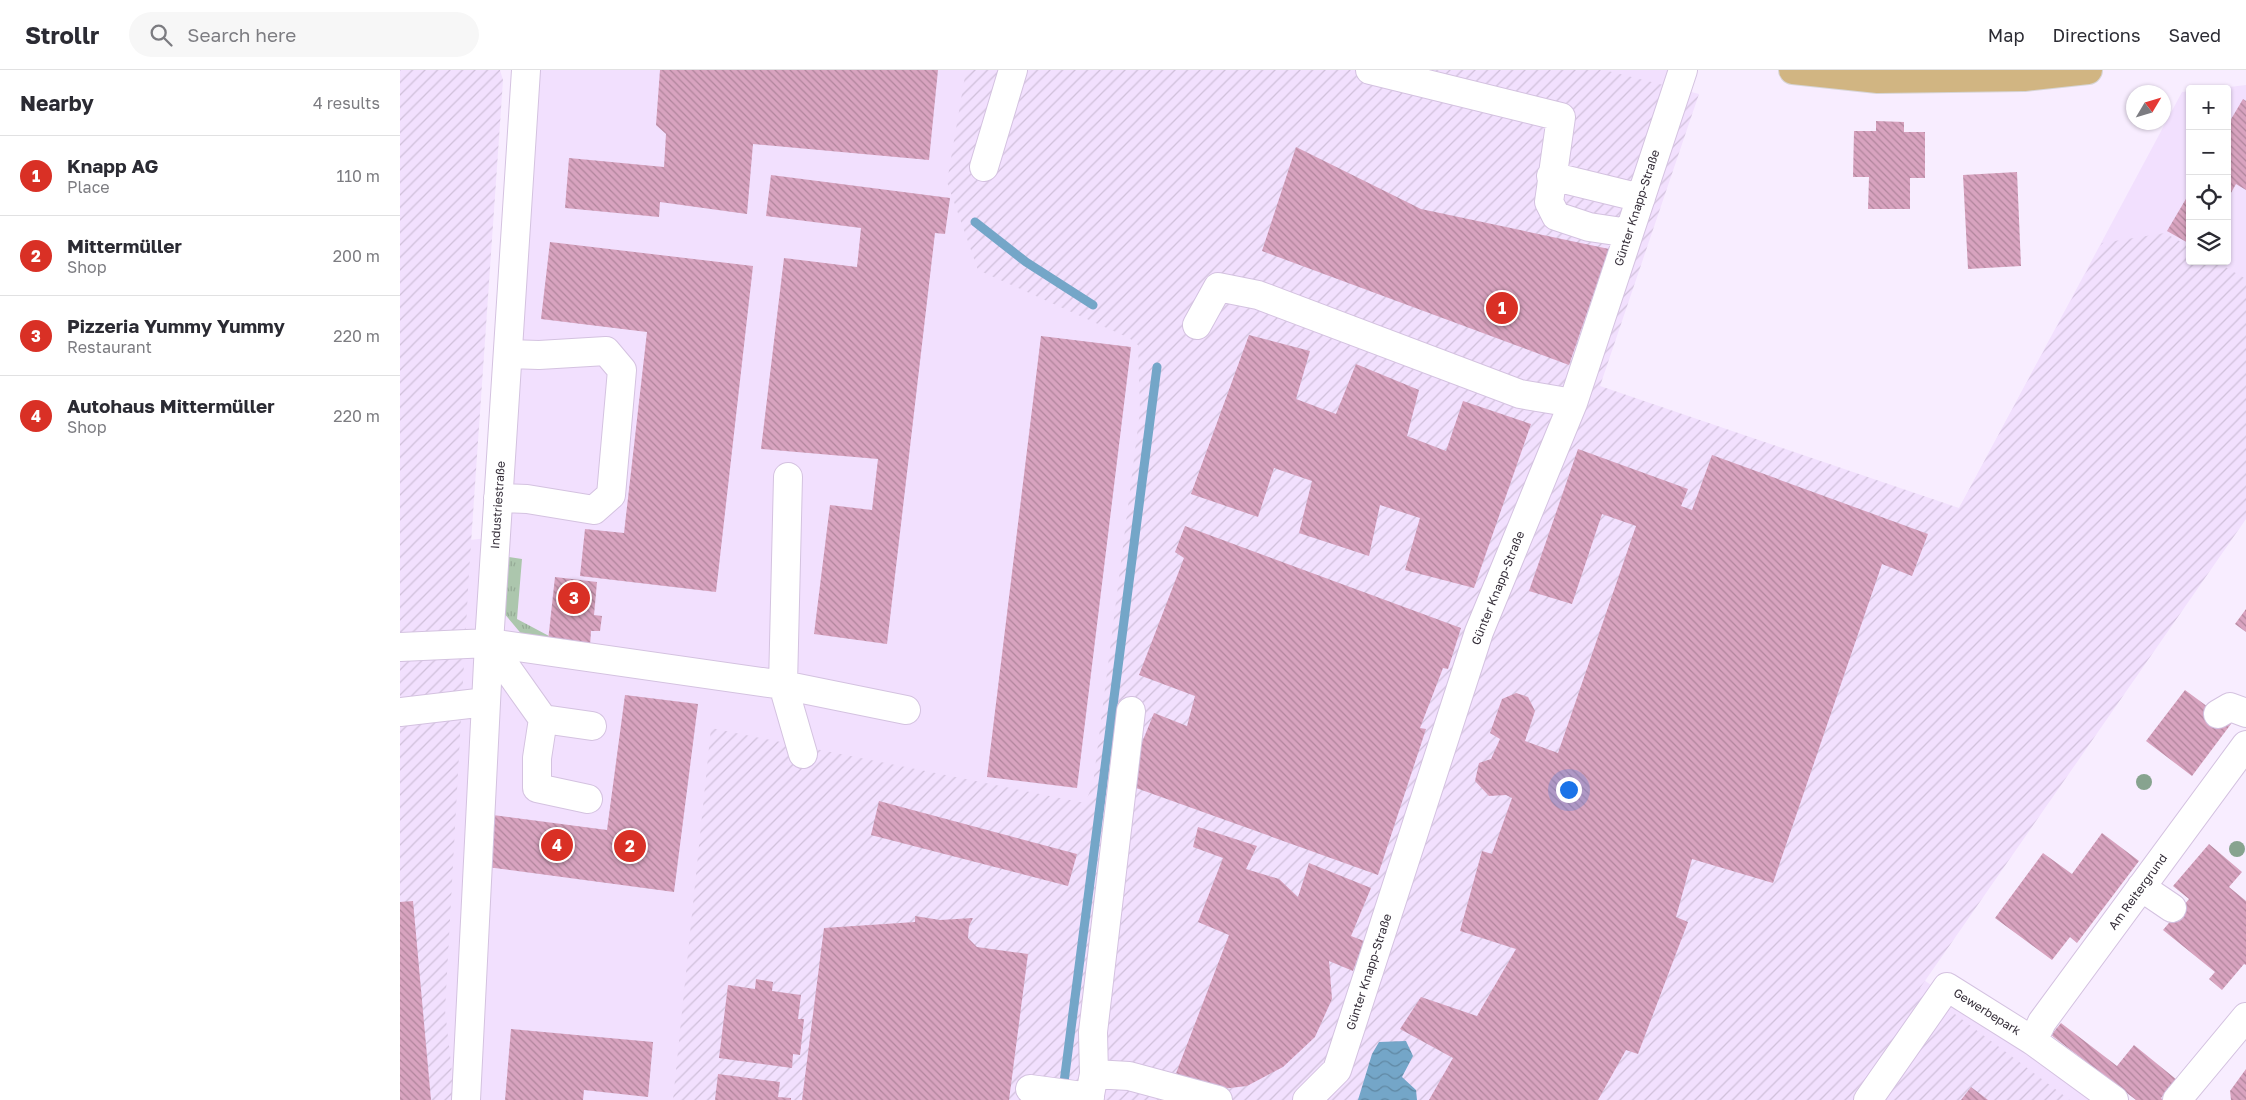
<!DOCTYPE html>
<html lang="en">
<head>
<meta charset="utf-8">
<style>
	:root { --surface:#fff; --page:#f7f7f7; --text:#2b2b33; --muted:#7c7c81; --line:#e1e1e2; --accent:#d93025 }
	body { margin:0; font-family:"Golos Text",sans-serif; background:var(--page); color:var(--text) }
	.controls { position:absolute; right:15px; top:15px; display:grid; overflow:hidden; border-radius:5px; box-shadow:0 1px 4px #0004 }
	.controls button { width:45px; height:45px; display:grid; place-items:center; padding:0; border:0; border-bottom:1px solid var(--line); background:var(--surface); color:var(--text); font:25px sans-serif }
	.compass { position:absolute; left:1726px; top:15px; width:45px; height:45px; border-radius:50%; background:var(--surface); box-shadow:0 1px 4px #0004; rotate:52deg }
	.you { position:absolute; left:1168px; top:719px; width:18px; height:18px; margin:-12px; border:4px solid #fff; border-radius:50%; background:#1a73e8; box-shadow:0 0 0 8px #1a73e833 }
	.badge { display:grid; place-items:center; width:32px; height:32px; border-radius:50%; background:var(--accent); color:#fff; font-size:16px; font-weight:700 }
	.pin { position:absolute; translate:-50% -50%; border:2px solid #fff; box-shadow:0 1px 5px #0006 }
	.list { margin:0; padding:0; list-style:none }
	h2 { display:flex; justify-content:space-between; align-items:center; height:65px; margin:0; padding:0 20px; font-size:21px }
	h2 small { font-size:16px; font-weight:400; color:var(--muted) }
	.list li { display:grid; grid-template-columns:32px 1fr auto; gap:15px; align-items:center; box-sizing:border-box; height:80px; padding:0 20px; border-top:1px solid var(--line) }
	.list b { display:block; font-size:19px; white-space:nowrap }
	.list p { margin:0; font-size:16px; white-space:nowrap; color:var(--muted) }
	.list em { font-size:16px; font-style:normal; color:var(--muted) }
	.icon { flex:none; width:28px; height:28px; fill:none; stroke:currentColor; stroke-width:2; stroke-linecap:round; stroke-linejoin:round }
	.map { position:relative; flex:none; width:1846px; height:1030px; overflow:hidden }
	header { display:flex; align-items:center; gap:30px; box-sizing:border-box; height:70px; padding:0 25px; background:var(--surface); border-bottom:1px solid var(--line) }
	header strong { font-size:24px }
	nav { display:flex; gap:28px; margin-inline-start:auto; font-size:18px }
	.search { width:350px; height:45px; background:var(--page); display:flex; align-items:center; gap:12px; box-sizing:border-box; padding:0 18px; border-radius:28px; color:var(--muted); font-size:19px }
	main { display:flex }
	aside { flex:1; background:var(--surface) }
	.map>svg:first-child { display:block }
</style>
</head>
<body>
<header>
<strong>Strollr</strong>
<div class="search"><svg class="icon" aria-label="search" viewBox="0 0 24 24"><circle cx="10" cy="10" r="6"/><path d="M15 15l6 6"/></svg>Search here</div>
<nav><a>Map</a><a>Directions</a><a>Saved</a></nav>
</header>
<main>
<aside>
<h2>Nearby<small>4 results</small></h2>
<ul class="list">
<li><span class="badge">1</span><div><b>Knapp AG</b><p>Place</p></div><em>110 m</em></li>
<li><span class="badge">2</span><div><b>Mittermüller</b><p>Shop</p></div><em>200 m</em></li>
<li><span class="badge">3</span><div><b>Pizzeria Yummy Yummy</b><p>Restaurant</p></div><em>220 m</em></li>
<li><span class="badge">4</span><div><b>Autohaus Mittermüller</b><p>Shop</p></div><em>220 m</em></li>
</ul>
</aside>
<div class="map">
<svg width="1846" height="1030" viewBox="0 0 1846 1030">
	<defs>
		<pattern id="industrial-furrows" width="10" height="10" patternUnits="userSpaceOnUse" patternTransform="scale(1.25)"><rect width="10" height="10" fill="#f2e0fe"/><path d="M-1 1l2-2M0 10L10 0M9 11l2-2" fill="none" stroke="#d0c0da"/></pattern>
		<pattern id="grass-tufts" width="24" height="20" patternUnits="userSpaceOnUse" patternTransform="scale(1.25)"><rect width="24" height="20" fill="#acc6ad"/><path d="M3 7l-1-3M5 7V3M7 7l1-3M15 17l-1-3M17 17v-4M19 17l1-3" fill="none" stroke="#95aa96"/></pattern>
		<pattern id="water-waves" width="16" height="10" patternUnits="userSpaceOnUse" patternTransform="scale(1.25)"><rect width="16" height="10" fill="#74a6c8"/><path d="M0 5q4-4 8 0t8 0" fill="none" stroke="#6088a3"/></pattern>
		<pattern id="building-back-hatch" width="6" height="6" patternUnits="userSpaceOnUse" patternTransform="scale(1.25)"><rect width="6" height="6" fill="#d8a3bf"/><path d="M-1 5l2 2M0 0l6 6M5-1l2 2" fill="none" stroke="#b0859c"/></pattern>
	</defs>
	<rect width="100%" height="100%" fill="#f8edff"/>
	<!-- built -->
	<path fill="#f2e0fe" d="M118,0h1165l-109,333 375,124 233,-435 8,-1v170h37v-172h-15l34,-4v416l-325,477 173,122h-1694v-552l96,-11z"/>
	<!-- industrial -->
	<path fill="url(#industrial-furrows)" d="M0,0h100l3,10 -34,492 -24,438 10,90h-55z
		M566,0h638l95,24 -99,292 359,122 143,-265 63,-10 25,14v14h25l31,18v240l-326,469 150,112h-1397l38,-372 374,75 8,-19 47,-373 -2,-66 -9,-7 -151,-68 -31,-88z"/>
	<!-- grass -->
	<path fill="url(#grass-tufts)" d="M109,487l13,2 -5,60 32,17 -1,5 -19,2 -26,-31z"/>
	<!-- water -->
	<path fill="url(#water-waves)" d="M1006,971l7,15 -11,21 14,13 1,10h-59l14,-46 7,-12z"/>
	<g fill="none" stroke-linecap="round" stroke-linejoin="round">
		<!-- stream -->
		<path stroke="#74a6c8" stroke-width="9" d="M575,152l51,40 67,43
			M663,1020l94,-723"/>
	</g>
	<!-- building -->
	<path fill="url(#building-back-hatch)" d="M260,0h278l-9,90 -176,-16 -6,70 -87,-12 -1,15 -94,-9 4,-50 95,9 2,-33 -10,-9z
		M1843,29l3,2v89l-10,-6 -9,16v-74z
		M1476,51l28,1v10h21v46h-15v31h-42l1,-32h-16l1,-46h22z
		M896,77l125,62 188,40 -40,116 -307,-114z
		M1617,102l4,94 -53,3 -5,-94z
		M371,105l179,23 -5,36 -10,-1 -48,411 -73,-10 16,-129 42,5 6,-51 -117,-10 23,-191 73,9 4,-39 -95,-12z
		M1790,122v52l-23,-13z
		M150,172l203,24 -37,326 -136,-16 5,-47 39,4 23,-201 -106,-13z
		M849,265l61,16 -14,48 40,15 20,-50 63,26 -12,46 39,15 17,-50 68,23 -57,164 -69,-18 15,-52 -40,-13 -11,51 -70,-23 13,-52 -38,-13 -16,49 -67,-23z
		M641,266l90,11 -54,441 -90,-11z
		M1178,379l110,40 -7,17 11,4 20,-55 216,79 -16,42 -30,-12 -109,319 -81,-24 -16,58 12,5 -50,132 -12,-4 -28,50h-169l24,-42 -53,-29 21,-32 56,19 39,-67 -56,-18 22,-80 10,3 20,-56 -6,-3 -17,1 -14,-15 4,-18 12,-4 9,-20 -10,-6 12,-34 14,-6 12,4 7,14 -10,30 33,12 78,-227 -34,-12 -30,90 -43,-13z
		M785,456l276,102 -13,41 -5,-1 -23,60 6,1 -48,146 -253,-91 29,-71 33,13 8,-30 -56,-21 45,-117 -9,-6z
		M155,507l42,5 -3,33 8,1 -2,15h-9l-1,15 -42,-5z
		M1846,539v23l-11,-8z
		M1785,620l46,34 -39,52 -46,-35z
		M225,625l73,9 -24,188 -187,-25 6,-52 114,15z
		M479,731l198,53 -9,32 -197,-51z
		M798,757l59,19 -11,23 33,10 19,18 11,-34 62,25 -20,48 13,5 -11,30 -24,-10 3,38 -17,38 -32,30 -36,19 -34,4 -38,-14 54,-141 -31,-13 25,-64 -30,-11z
		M1702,763l37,28 -62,82 -7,-6 -18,23 -57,-42 48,-65 29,21z
		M1809,774l33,28 -13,15 17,14v64l-2,-1 -22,26 -13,-11 6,-7 -52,-42 26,-31 -16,-13z
		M13,831l18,199h-31v-198z
		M515,846l25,4 33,-2 -4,8 -1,12 9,9 51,7 -19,146h-207l22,-172 91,-6z
		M356,909l17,3 -1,9 29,4 -3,24h6l-4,36 -7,-1 -1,14 -73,-10 9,-73 27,4z
		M1661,953l56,43 17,-21 43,35 -16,18 2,2h-27l-85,-65z
		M111,959l142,13 -5,55 -64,-7 -1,10h-78z
		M1846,999v31h-15l-1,-9z
		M318,1004l62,8 -2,15 13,1v2h-76z
		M1571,1017l17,13h-27z"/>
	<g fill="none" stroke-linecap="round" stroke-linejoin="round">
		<!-- minor casing -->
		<g stroke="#d4c2e0" stroke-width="30">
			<path id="minor" d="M970,0l191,47 -12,85 7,14 33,11 40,6
				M584,97l29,-97
				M1151,106l90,22
				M797,255l21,-38 40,8 262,99 53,9
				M388,407l-5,208 20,69
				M98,428l29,1 67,11 17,-15 11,-125 -16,-19 -67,4 -31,-1
				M89,573l54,76 -6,39v30l51,11
				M0,577l89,-4 294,42 123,25
				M0,642l86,-10
				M1818,644l12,-7 16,6
				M143,649l49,7
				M1741,817l31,21
				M1633,971l9,-19 204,-277
				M694,1004l-1,-42 38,-321
				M630,1019l60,8
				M66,1030l23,-457 37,-573
				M689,1030l5,-26 35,2 89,24
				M907,1030l30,-30 142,-438 94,-229 110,-333
				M1468,1030l79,-113 86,54 81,59
				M1777,1030l69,-83"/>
		</g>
		<!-- major casing -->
		<g stroke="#d7d5d7" stroke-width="30">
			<path id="major" d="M1393,0l85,9 146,-2 64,-7"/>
		</g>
		<!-- minor -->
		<use href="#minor" stroke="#fff" stroke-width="28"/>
		<!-- major -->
		<use href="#major" stroke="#d1b582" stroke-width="28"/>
	</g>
	<!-- trees -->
	<g fill="#87a38f">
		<circle cx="1744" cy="712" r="8"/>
		<circle cx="1837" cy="779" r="8"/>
	</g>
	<g text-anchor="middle" stroke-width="4.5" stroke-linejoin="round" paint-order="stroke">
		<!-- street labels -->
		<g font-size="12" fill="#352e39" stroke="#fff">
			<text transform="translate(1237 138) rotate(-72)" y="4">Günter Knapp-Straße</text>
			<text transform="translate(98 435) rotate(-86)" y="4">Industriestraße</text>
			<text transform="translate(1098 518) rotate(-68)" y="4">Günter Knapp-Straße</text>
			<text transform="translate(1738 822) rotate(-54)" y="4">Am Reitergrund</text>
			<text transform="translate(969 902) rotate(-72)" y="4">Günter Knapp-Straße</text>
			<text transform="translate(1587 942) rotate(32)" y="4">Gewerbepark</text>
		</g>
	</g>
</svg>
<div class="controls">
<button>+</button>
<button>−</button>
<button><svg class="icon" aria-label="locate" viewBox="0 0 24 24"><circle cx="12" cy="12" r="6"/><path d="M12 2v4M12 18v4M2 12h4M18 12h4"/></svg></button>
<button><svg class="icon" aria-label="layers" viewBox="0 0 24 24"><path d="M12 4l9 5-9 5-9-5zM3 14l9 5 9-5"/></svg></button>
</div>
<svg class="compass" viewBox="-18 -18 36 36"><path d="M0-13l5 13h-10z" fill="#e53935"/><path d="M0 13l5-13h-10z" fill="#7c7c81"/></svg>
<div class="you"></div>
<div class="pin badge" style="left:1102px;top:238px">1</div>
<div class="pin badge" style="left:230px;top:776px">2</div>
<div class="pin badge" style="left:174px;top:528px">3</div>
<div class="pin badge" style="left:157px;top:775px">4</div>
</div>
</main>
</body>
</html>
